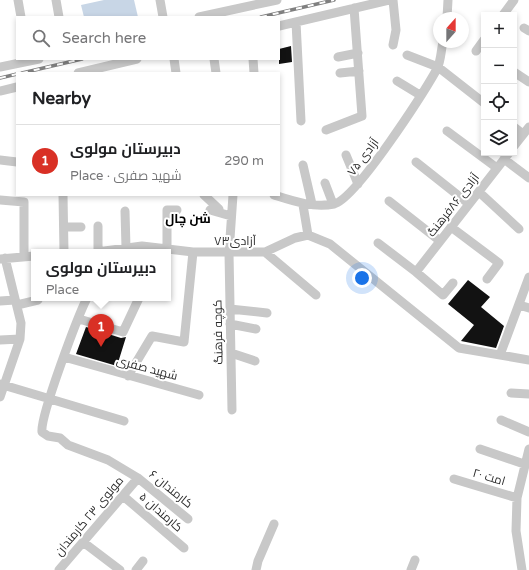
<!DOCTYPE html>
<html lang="en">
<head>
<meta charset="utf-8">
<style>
	:root { --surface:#fff; --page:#f6f6f6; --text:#202124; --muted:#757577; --line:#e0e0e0; --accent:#d93025 }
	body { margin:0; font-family:"Varela Round",Cairo,sans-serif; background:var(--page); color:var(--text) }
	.controls { position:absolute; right:12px; top:12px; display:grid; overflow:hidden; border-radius:0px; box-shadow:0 2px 6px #0003 }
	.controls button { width:36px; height:36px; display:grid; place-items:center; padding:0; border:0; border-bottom:1px solid var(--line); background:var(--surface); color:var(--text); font:20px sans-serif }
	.compass { position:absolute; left:433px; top:12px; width:36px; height:36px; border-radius:50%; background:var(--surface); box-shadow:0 2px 6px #0003; rotate:21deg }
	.you { position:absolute; left:362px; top:278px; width:14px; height:14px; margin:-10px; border:3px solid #fff; border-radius:50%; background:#1a73e8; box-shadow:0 0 0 6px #1a73e833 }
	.badge { display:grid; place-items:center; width:26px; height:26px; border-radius:50%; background:var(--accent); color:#fff; font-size:13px; font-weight:700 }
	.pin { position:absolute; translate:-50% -33px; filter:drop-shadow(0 1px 2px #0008) }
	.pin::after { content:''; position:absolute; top:21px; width:14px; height:12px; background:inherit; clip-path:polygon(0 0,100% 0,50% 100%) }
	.popup { position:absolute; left:31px; top:249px; width:140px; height:52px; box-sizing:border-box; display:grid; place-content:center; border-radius:0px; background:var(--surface); filter:drop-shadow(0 1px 3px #0005); font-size:13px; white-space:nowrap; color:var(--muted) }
	.popup b { font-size:15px; color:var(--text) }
	.popup::after { content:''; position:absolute; left:50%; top:100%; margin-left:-8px; border:8px solid transparent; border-top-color:var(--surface) }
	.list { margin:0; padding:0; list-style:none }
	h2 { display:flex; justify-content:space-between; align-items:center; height:52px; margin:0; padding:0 16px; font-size:17px }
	h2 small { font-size:13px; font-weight:400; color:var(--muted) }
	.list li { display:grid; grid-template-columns:26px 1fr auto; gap:12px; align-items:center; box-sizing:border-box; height:72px; padding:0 16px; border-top:1px solid var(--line) }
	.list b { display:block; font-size:15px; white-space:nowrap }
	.list p { margin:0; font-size:13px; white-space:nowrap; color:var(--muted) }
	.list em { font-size:13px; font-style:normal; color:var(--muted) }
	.icon { flex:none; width:22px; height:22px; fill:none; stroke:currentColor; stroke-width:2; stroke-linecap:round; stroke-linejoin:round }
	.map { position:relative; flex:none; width:529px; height:570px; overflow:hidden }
	.search { position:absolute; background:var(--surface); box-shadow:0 2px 6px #0003; left:16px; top:16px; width:264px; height:44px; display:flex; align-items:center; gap:10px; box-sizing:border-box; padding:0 14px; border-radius:0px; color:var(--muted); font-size:15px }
	.panel { position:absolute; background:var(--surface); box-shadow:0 2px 6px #0003; left:16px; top:72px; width:264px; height:124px; border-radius:0px }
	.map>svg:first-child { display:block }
</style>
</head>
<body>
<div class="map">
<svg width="529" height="570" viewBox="0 0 529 570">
	<rect width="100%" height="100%" fill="#fff"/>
	<!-- water -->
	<path fill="#c8d6e6" d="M104,0h30l4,17h-54l-3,-12z"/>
	<!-- building -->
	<path fill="#121212" d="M291,46l1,16 -13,2v-15z
		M468,280l22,17 -9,10 23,19 -8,22 -35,-7 13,-16 -26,-21z
		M86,327l35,11 5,-1 -9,29 -41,-12z"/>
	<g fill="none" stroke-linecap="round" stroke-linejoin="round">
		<!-- minor -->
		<path stroke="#c8c8c8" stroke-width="9" d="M18,0l3,17
			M56,0l3,17
			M160,0l3,17
			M393,0l3,30 -3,15
			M503,15l11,-15
			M199,17l78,-17
			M447,18l1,-18
			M296,22l5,99
			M279,26l110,-26
			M524,28l5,3
			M476,51l8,-11
			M407,55l31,12 46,36
			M338,57l20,-4
			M174,59l2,14
			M214,59l2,14
			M253,59l1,14
			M0,67l39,-8
			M514,72l15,10
			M78,73l59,-14
			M340,73l19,-2
			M397,81l23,14
			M0,91l17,-4
			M514,127l9,7
			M326,130l36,-14 -8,-108
			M447,131l50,37
			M514,146l15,-19
			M346,155l12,29
			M504,159l25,19
			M0,160l17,2
			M416,162l53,42
			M303,165l9,39
			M325,183l8,21
			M479,192l40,37
			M63,195l1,57
			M204,195l15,14
			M274,195c19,6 39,13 60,9 22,-5 90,-112 103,-135 4,-8 4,-19 6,-27
			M0,200l24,2v55
			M389,201l51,40
			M303,205l5,30
			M210,210l21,6
			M125,211l1,37
			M98,226v26
			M64,227h17
			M451,227l48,36 -12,16
			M378,243l38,29 27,23 10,-12
			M167,249v-39h10
			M97,252l45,-6 51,6h72l30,-14 13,-3 22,9 129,104 70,12
			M265,252l51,43
			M0,259l34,-3
			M416,272l93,-119
			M87,298c-9,18 -47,118 -45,134l6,4 12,2 8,7 40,15 30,18 50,41
			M0,301l15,-1
			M17,305l21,-5
			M519,305l10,3
			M230,309l37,4
			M79,319l44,13 16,-34
			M230,324l26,5
			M0,340l20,-1
			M231,353l24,8
			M500,355l29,-78
			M64,357l135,38
			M128,376l24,-40 32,6 9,-90
			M0,384l124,37
			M511,393l18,1
			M0,397l20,-58 1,-16 -16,-65
			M232,410l-3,-157 4,-58
			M501,420l28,12
			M480,449l44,15
			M454,479l63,19
			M122,495l62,53
			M83,542l37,28
			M59,570l79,-92
			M136,570l7,-9
			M256,570l2,-9 16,-37
			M411,570l4,-10
			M522,570l-6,-39 1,-33 12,-49"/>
		<!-- rail casing -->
		<g stroke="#808080" stroke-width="3.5">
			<path id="rail" d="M261,17l73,-17
				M22,73l60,-14
				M0,78l17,-4"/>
		</g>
		<!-- rail -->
		<use href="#rail" stroke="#fff" stroke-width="2" stroke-dasharray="6" stroke-linecap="butt"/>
	</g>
	<g text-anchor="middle" stroke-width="4" stroke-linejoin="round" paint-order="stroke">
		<!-- street labels -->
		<g font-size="12" fill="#2b2b2b" stroke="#fff">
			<text transform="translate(363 157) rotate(-53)" y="4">آزادی ۷۵</text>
			<text transform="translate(453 205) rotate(-52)" y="4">آزادی ۸۶فرهنگ</text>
			<text x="235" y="245">آزادی۷۳</text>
			<text transform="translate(218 332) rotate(-91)" y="4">کوچه فرهنگ</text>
			<text transform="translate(147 368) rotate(15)" y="4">شهید صفری</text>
			<text transform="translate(489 477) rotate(16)" y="4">امت ۲۰</text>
			<text transform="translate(171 489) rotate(39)" y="4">کارمندان ۶</text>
			<text transform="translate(161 512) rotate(41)" y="4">کارمندان ۵</text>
			<text transform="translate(89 516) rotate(-50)" y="4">مولوی ۲۳ کارمندان</text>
		</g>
		<!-- neighbourhood labels -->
		<g font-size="13" font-weight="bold" fill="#000" stroke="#fff">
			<text x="188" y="223">شن چال</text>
		</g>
	</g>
</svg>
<div class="controls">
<button>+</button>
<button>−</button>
<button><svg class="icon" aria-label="locate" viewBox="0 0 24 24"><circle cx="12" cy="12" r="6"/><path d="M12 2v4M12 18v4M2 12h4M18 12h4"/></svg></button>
<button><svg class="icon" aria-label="layers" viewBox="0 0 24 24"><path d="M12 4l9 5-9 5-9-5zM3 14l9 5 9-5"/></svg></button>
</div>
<svg class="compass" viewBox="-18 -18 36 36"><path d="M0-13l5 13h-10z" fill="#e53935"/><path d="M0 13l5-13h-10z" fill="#757577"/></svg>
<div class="you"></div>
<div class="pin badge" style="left:101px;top:347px">1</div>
<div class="popup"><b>دبیرستان مولوی</b>Place</div>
<div class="search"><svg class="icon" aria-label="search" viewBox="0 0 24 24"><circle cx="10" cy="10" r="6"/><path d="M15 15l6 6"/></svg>Search here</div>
<section class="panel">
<h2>Nearby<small></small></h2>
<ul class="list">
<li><span class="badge">1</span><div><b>دبیرستان مولوی</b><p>Place · شهید صفری</p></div><em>290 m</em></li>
</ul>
</section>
</div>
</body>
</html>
